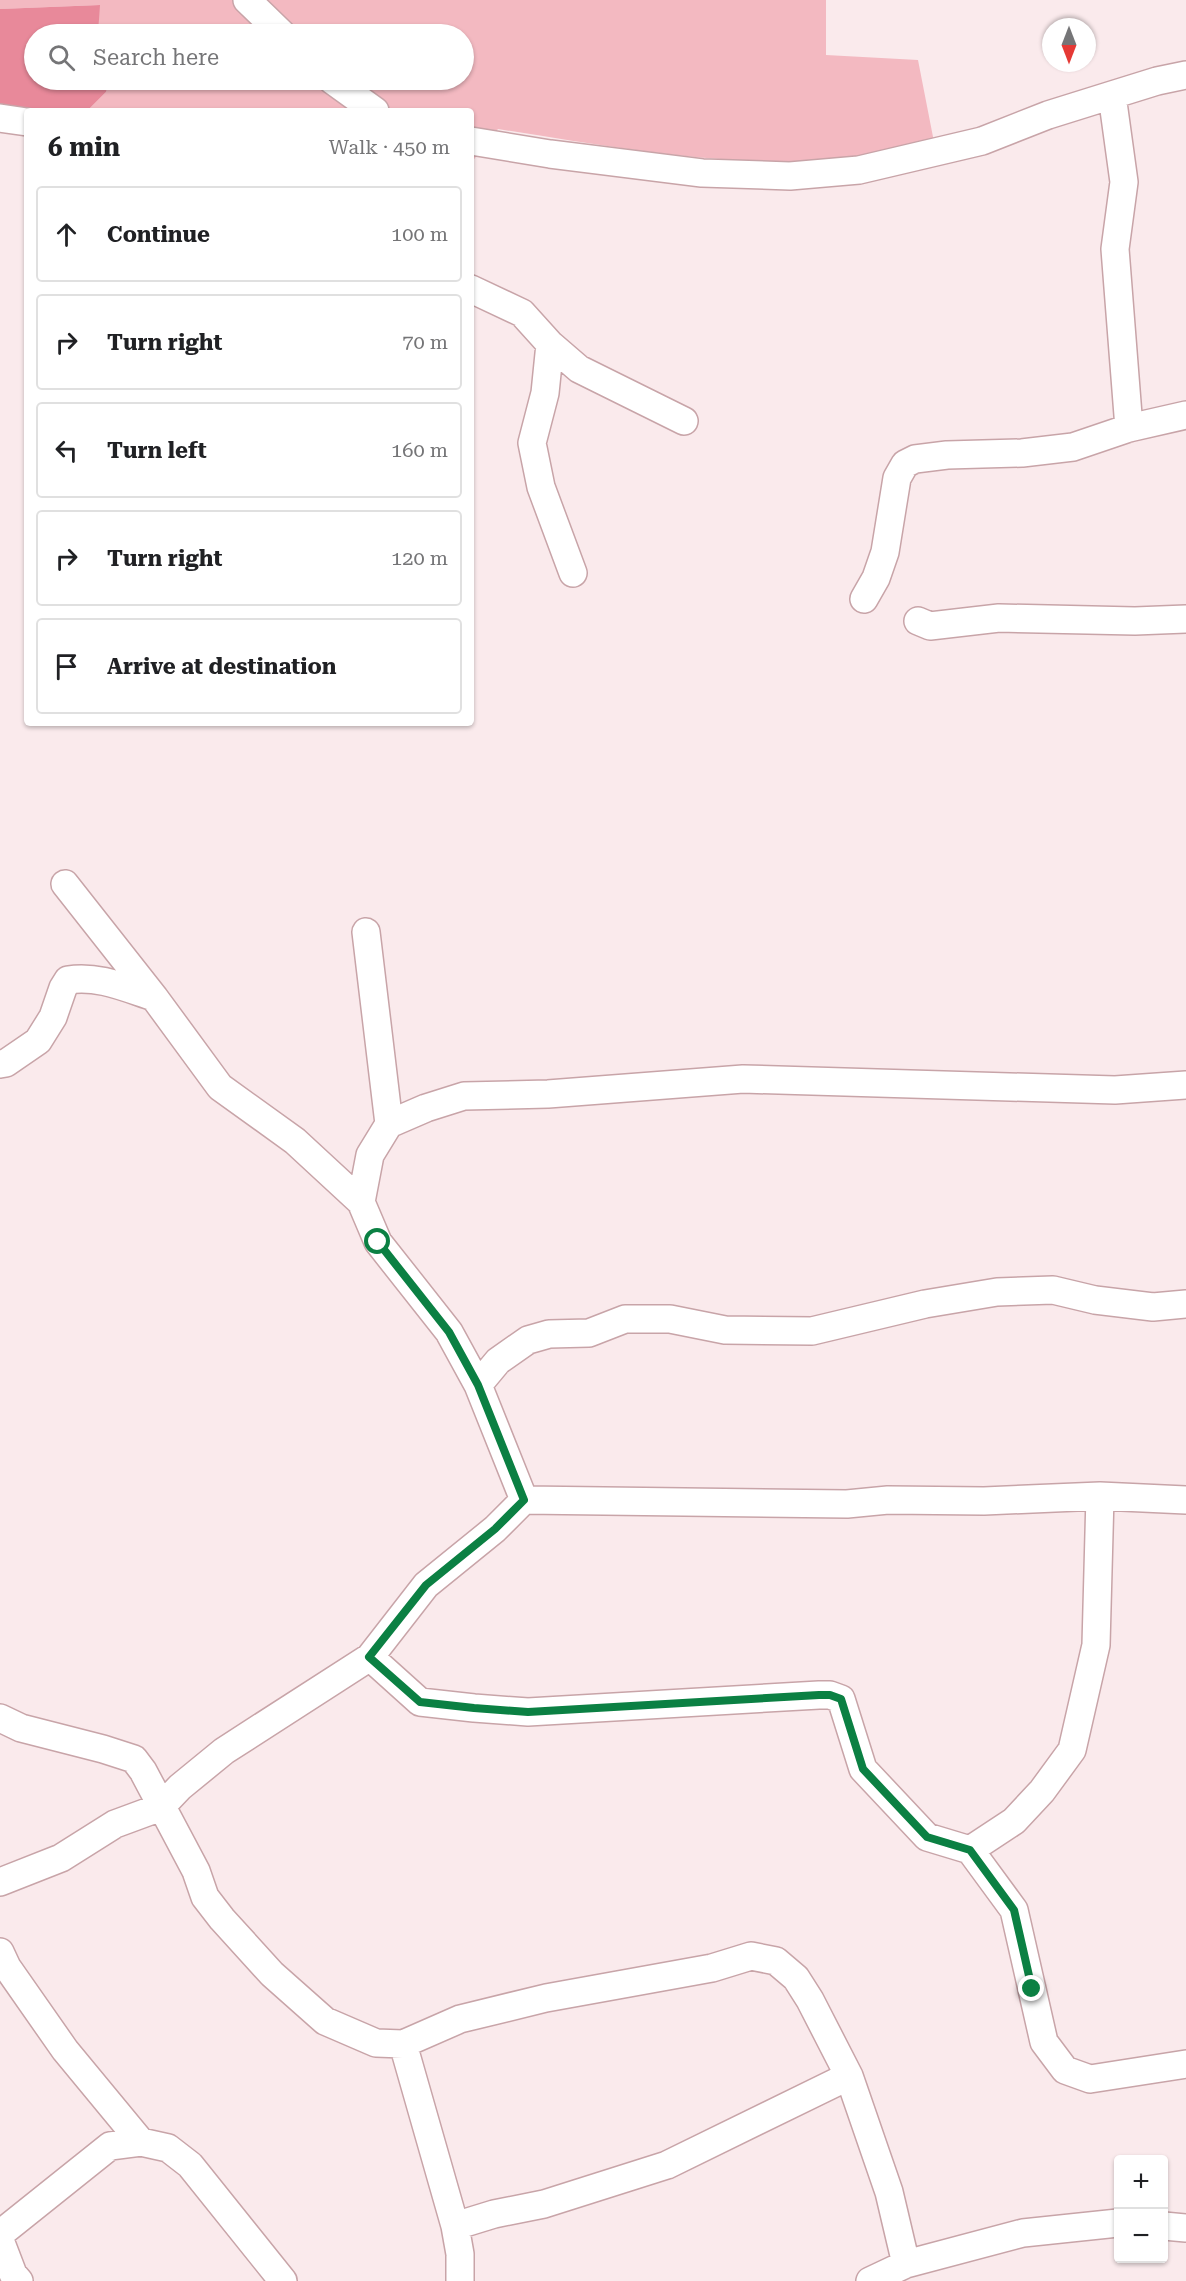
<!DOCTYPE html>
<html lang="en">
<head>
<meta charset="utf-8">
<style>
	:root { --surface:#fff; --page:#f6f6f6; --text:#202124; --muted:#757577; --line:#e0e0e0 }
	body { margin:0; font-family:"Roboto Serif",serif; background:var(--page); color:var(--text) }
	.controls { position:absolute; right:18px; bottom:18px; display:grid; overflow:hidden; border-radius:6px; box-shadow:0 2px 4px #0004 }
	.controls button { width:54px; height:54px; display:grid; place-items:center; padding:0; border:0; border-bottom:2px solid var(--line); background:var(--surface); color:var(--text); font:30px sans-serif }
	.compass { position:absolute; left:1042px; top:18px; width:54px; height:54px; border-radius:50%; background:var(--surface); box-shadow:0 2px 4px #0004; rotate:180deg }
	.stop { position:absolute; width:18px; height:18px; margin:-14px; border:4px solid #0b8043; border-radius:50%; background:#fff }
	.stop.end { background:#0b8043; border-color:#fff; box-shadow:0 2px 6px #0008 }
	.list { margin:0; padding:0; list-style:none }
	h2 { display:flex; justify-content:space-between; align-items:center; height:78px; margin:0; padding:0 24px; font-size:26px }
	h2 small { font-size:20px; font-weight:400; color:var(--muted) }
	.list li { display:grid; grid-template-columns:39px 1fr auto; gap:18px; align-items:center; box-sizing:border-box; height:96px; margin:0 12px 12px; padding:0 12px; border:2px solid var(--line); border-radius:6px }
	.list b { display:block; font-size:22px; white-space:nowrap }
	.list em { font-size:20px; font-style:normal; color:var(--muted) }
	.icon { flex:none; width:33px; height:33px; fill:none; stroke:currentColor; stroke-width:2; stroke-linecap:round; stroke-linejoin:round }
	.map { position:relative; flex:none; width:1186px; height:2281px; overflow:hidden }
	.search { position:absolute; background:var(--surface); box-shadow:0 2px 4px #0004; left:24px; top:24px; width:450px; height:66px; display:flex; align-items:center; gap:15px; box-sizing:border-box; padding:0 21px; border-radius:33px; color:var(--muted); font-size:22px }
	.panel { position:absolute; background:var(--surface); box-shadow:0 2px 4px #0004; left:24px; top:108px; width:450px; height:618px; border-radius:6px }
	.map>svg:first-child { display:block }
</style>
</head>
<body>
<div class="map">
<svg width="1186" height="2281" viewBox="0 0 1186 2281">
	<rect width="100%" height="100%" fill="#faeaec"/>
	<!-- green -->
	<path fill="#f3b9c1" d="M0,0h826v55l92,5 16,82c-30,6 -60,15 -90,17 -116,10 -231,-12 -346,-30l-27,34v-52h-384l19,-19 4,-12h354v-46h-366l1,-29 -99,4z"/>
	<!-- forest -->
	<path fill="#e8899a" d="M100,5l-2,29h-64v46h76l-4,12 -19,19 -87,-1v-101z"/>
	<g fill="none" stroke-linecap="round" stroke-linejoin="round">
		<!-- minor casing -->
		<g stroke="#c8a4a8" stroke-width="30">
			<path id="minor" d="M247,0l35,34
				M332,80l43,31
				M1112,95l12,87 -9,67 14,179
				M0,118l27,4
				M471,141l79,13 152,19 88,3 69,-6 123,-29 66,-26 64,-20 45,-14 29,-6
				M471,289l51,24 28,31 29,25 105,52
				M550,344l-5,49 -13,50 9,44 32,86
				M864,599l12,-21 9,-26 12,-74 8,-14 10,-5 32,-4 75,-2 51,-6 56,-19 57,-13
				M918,621l12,5 69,-8 136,3 51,-2
				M65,884l89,113 66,90 75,54 66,61
				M0,1064l6,-1 32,-22 15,-24 10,-29 5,-8c30,-5 58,8 86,17
				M389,1124l37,-16 38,-12 84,-2 195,-15 372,11 71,-5
				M478,1385l20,-24 30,-21 21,-6 40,-1 36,-14h45l55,11 87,1 113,-27 72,-12 56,-2 42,10 58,7 33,-3
				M524,1500l323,4 41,-4 96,1 116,-5 86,4
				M370,1657l50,45 54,6 54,4 291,-17h11l11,4 22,70 64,68 43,13 44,60 30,132 21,28 25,9 96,-15
				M0,1718l21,10 82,21 31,10 9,12 53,100 9,26 17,22 50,55 53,47 51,22 27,1 57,-25 86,-21 166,-30 39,-12 25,5 20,17 14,22 39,76 40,116 17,72
				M970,1850l44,-29 28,-30 30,-41 24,-105 4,-149
				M0,1882l61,-24 54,-34 46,-17 19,-20 44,-36 146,-94 56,-72 69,-56 29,-29 -46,-115 -29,-53 -71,-90 -17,-40 9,-47 19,-31 -23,-192
				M0,1952l7,15 58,83 76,92
				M403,2044l52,182 5,28v27
				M455,2226l39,-12 50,-10 123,-39 182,-89
				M1164,2226l22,2
				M0,2234l110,-88 31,-4 27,6 22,17 93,116
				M0,2240l13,34 6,7
				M870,2281l36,-17 117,-31 95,-10"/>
		</g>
		<!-- minor -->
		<use href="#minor" stroke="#fff" stroke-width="27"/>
	</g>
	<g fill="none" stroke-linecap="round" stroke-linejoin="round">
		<!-- route -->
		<path stroke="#0b8043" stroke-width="8" d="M378,1242l71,90 29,53 46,115 -29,29 -69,56 -57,72 51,45 54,6 54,4 291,-17h11l11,4 22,70 64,68 43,13 44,60 18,79"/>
	</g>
</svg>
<div class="controls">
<button>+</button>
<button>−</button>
</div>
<svg class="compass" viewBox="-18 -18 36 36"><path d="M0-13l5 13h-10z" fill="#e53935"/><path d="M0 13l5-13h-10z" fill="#757577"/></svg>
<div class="stop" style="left:378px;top:1242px"></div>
<div class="stop end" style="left:1032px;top:1989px"></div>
<div class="search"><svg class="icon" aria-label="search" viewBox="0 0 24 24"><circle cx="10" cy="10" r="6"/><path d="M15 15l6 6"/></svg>Search here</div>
<section class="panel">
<h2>6 min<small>Walk · 450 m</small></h2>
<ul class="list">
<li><svg class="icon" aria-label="ahead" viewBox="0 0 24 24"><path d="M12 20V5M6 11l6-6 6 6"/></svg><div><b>Continue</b></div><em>100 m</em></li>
<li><svg class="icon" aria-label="right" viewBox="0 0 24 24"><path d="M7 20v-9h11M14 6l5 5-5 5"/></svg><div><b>Turn right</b></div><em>70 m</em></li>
<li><svg class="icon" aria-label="left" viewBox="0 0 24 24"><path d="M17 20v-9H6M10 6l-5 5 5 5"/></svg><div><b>Turn left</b></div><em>160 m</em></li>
<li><svg class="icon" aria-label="right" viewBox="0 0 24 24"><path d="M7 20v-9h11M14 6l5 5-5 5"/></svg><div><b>Turn right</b></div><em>120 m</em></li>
<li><svg class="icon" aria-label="arrive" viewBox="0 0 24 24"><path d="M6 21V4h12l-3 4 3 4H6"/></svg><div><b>Arrive at destination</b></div></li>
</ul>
</section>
</div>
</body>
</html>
